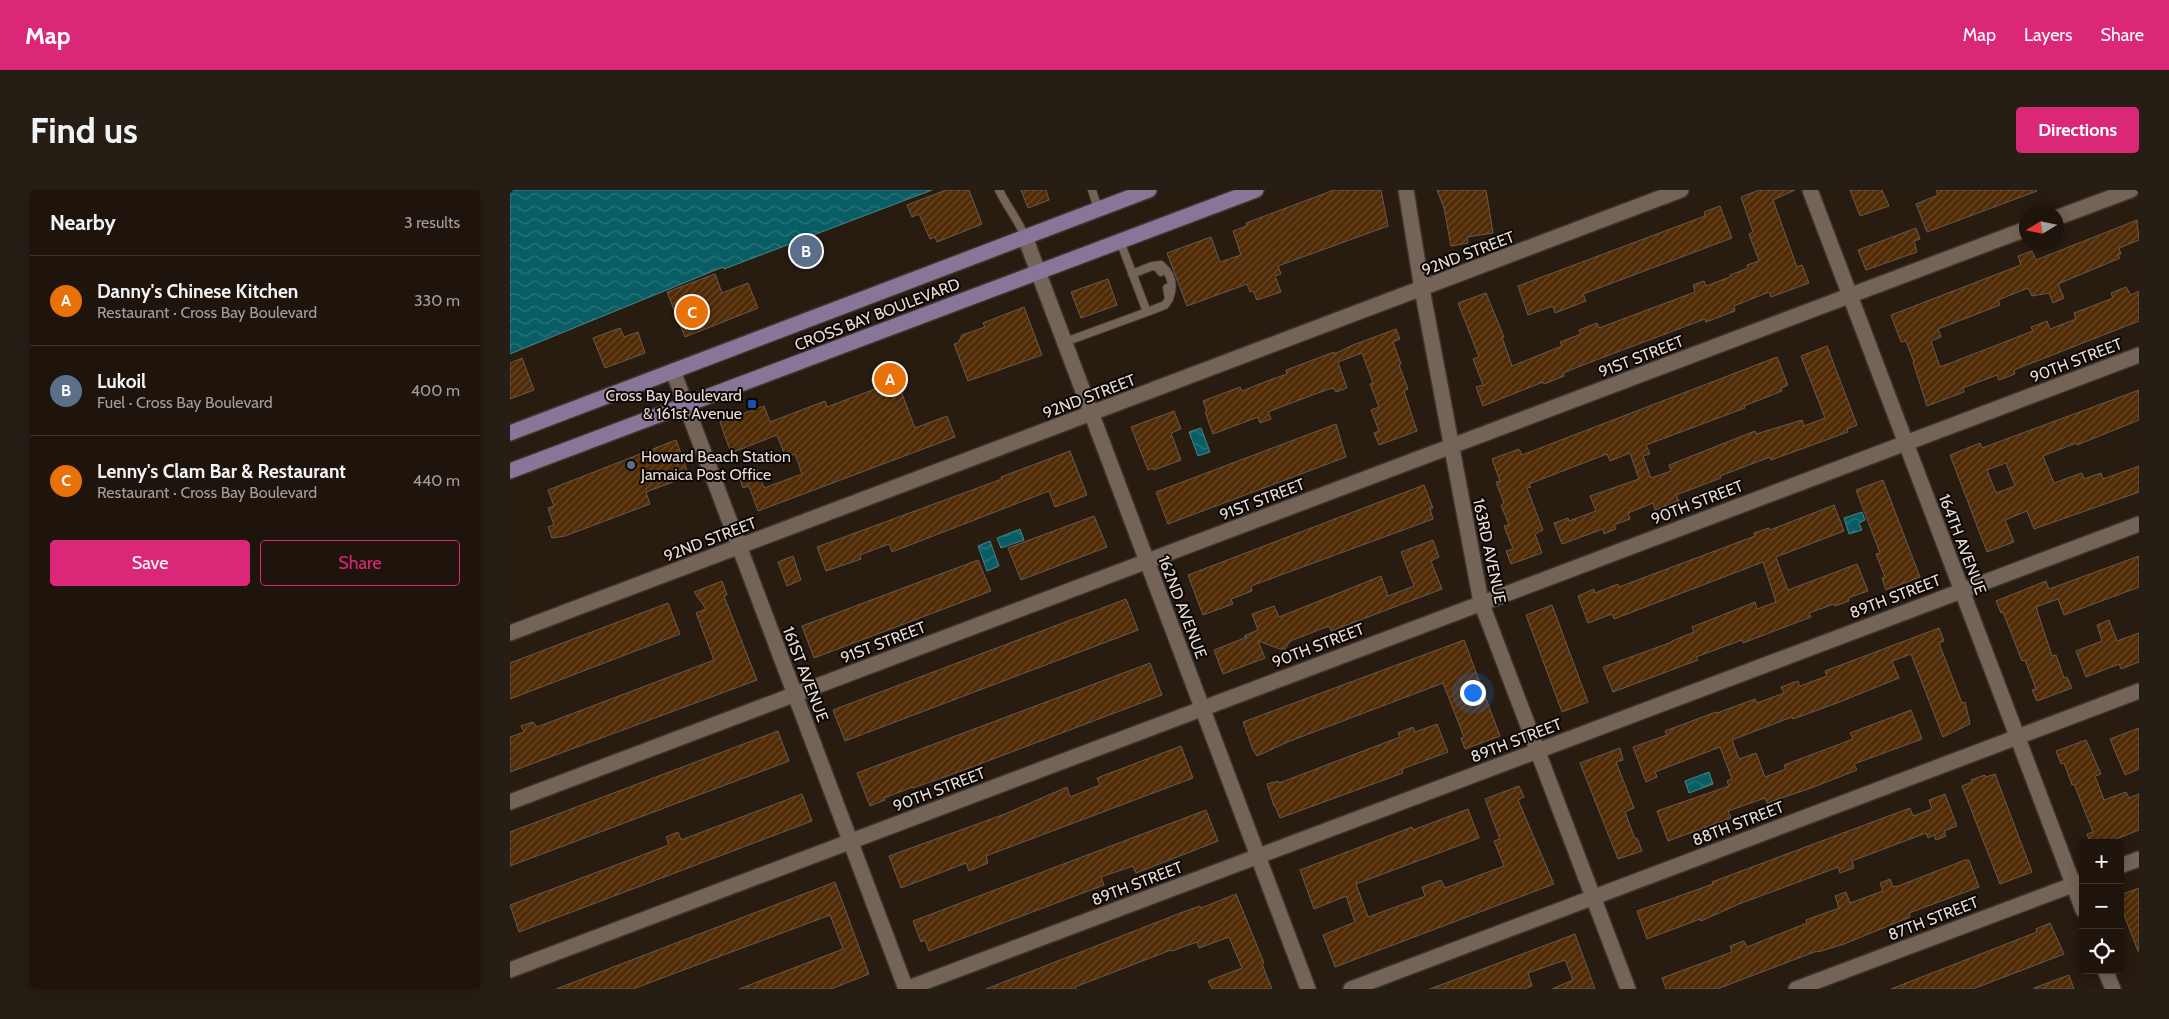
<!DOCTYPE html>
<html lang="en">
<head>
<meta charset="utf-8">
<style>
	:root { --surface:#1e140c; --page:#261d15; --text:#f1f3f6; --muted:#a19e9d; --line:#3c332d; --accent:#db2777 }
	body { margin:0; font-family:Cabin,sans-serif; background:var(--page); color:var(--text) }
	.controls { position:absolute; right:15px; bottom:15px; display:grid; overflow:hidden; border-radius:5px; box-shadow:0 2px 12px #0003 }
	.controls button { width:45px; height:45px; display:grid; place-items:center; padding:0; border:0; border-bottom:1px solid var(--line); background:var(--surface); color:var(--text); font:25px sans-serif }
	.compass { position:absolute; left:1509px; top:15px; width:45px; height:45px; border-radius:50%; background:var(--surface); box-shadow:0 2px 12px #0003; rotate:260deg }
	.you { position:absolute; left:962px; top:502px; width:18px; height:18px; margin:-12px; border:4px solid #fff; border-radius:50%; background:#1a73e8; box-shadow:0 0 0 8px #1a73e833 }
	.badge { display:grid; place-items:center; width:32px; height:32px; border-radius:50%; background:var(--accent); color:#fff; font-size:16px; font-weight:700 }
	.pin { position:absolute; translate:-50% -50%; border:2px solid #fff; box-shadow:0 1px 5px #0006 }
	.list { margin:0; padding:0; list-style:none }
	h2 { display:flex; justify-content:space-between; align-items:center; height:65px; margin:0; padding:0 20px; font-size:21px }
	h2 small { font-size:16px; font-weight:400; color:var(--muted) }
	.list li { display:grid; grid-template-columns:32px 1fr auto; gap:15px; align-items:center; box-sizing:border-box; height:90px; padding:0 20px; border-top:1px solid var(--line) }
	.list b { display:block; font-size:19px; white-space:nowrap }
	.list p { margin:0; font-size:16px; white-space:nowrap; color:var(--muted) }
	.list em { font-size:16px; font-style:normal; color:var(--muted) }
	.actions { display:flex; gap:10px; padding:15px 20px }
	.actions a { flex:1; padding:11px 0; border:1px solid var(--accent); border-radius:5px; text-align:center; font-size:18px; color:var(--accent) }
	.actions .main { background:var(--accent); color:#fff }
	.icon { flex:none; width:28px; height:28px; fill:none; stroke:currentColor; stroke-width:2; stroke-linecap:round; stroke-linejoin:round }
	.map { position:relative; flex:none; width:1629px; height:799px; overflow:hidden; border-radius:5px }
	header { display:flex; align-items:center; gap:30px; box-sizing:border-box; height:70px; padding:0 25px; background:var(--accent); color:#fff }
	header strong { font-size:24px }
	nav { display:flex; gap:28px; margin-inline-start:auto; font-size:18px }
	.intro { display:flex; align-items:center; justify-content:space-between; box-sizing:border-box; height:120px; padding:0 30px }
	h1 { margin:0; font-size:35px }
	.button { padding:12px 22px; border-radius:5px; background:var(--accent); color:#fff; font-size:18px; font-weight:700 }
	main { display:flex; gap:30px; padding:0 30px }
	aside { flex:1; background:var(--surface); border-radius:5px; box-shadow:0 2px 12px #0003 }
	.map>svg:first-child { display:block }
</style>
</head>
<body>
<header>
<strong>Map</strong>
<nav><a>Map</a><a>Layers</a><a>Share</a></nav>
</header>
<div class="intro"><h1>Find us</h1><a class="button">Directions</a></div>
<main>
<aside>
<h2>Nearby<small>3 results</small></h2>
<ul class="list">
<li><span class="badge" style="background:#e8710a">A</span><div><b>Danny's Chinese Kitchen</b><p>Restaurant · Cross Bay Boulevard</p></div><em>330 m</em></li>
<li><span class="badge" style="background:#5c6f8a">B</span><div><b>Lukoil</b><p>Fuel · Cross Bay Boulevard</p></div><em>400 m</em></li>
<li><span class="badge" style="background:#e8710a">C</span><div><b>Lenny's Clam Bar &amp; Restaurant</b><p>Restaurant · Cross Bay Boulevard</p></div><em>440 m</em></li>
</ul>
<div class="actions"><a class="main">Save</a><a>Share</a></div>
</aside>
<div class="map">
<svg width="1629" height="799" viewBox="0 0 1629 799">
	<defs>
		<pattern id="water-waves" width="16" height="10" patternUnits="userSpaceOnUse" patternTransform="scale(1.25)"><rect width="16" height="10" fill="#095d65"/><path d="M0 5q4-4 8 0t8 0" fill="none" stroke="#2d747a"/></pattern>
		<pattern id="building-hatch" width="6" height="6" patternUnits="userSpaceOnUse" patternTransform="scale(1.25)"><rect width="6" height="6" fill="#502b06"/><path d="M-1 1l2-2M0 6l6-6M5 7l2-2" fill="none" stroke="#694929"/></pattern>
	</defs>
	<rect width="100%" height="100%" fill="#281b10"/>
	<!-- water -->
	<path fill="url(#water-waves)" stroke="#4b8387" d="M0,0h422l-208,79 -1,-2 -213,87z
		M691,238l9,24 -12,4 -9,-24z
		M1352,322l3,8 -6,3 3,7 -13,4 -5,-16z
		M510,339l4,11 -23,8 -4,-10z
		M480,351l9,25 -12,5 -9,-25z
		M1199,582l4,12 -24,9 -4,-12z"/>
	<!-- building -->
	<path fill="url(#building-hatch)" stroke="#6a5a4d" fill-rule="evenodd" d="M436,0h23l13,34 -45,18 -2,-5 -5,2 -11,-25 -7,3 -5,-12z
		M511,0h25l3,10 -21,8z
		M824,0h47l7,36 -110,40 3,8 -6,2 6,16 -24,8 -4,-9 -3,1 -3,-8 -60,22 -20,-53 44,-16 9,25 21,-7 -8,-24 14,-5 -1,-3z
		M927,0h49l7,43 -26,4 1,6 -17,3 -7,-38z
		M1249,0h36l-22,10 24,67 5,-2 7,18 -38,14 -2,-5 -35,14 1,5 -29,11 -1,-3 -117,44 -25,10 1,3 -20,8 -1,-2 -60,24 -7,-19 7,-2 -10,-26 6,-2 -21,-54 28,-10 18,44h-2l10,29 50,-20 -2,-4 21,-8 -2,-4 18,-7 2,5 96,-36 -2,-7 11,-4 2,5 24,-9v-2l18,-7 -1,-3 12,-4 -10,-27 4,-2 -12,-35z
		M1340,0h32l7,16 -29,10z
		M1426,0h100l1,1 -110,41 -11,-28 22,-9z
		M1210,16l12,32 -149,56 3,7 -31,12 -2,-7 -25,9 -10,-29 187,-70 -1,-4z
		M1627,30l2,20 -20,8 2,6 -3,1 2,3 -62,26 6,14 -11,5 -4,-10 -17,3 -4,-8 -30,12 2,5 -62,24 3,8 -10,4 9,26 93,-36 -2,-4 16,-6 3,8 26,-10 -2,-6 39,-15 -2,-5 15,-6 5,8 8,-4v30l-125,49 1,4 -16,6 -2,-5 -34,13 1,4 -37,14 -14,-44h1l-8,-21 -5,1 -10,-27 130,-50 -3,-9 14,-5 4,9z
		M1406,38l4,11 -6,2 3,11 -51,18 -8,-20z
		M303,49l4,10 -20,7 -4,-10z
		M205,84l7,19 26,-10 10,25 -73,29 -18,-45z
		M598,89l9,26 -36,13 -10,-26z
		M514,117l18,48 -74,26 -14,-37 4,-1 4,-8 23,-8 -2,-4z
		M110,138l4,9 14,-5 7,21 -40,15 -12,-30z
		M886,139l4,10 -7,3 8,22 -2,1 9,24 -4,2 13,40 -38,14 -5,-12 5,-2 -8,-21 8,-3 -9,-23 3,-1 -11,-30 -24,9 9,26 -11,4 -2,-4 -5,1 -43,16 -18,7 3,7 -11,4 -2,-6 -45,17 -8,-22 2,-1 -4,-10 37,-14 2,4 25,-10 20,-7 -1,-4 48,-18v2l19,-9z
		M1317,156l30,79 -10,4 1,3 -77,28 -1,-3 -50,19 1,2 -45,17 3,6 -24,9 -2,-7 -25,10 2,6 -16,6 2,4 -12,5 -1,-5 -41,15 -8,-21 14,-5 1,3 27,-10 -6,-15 49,-17 -9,-26 -20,8 -3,-7 -78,30 2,3 -4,1 16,42 -8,4 7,19 -31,11 -5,-13 7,-2 -9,-23 5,-1 -8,-20 3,-2 -8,-21 4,-1 -8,-22 27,-10 3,6 255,-98 11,28 -7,3 1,3 -38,15 1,2 -99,37 4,9 -7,2 8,22 20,-7 -2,-6 86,-34 1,3 46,-14 2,6 21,-8 -24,-62z
		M12,168l12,32 -24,9v-36z
		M383,180l22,58 32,-12 8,21 -197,74 -9,-25 -6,2 -4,-12 18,-7 7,19 38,-14 -7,-20 -9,4 -9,-23 -46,18 -11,-31 44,-16 6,16 55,-21 2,6 48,-18 -4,-10z
		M1629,200v30l-62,25 -1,-2 -33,13 11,27 28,-10 2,6 17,-6 2,6 36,-13v26l-105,37 -7,-18 -22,9 9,22 -27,10 -37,-97 30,-12 2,5zM1496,273l9,23 -19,7 -9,-23z
		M664,221l7,18 -10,4 10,27 -27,10 -1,-2 -5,2 -17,-43z
		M826,234l10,33 -178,67 -12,-32z
		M166,250l13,36 -43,16 4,12 -85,32 -13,2 -4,-11 6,-2 -6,-17 6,-2 -6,-16z
		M560,261l17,44 -32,12 -6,-16 -157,61 -3,-8 -29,11 1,4 -35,12 -9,-24 185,-68 -1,-2z
		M1373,290l37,97 -34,13 -4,-12 3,-1 -9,-23 4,-1 -24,-63z
		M914,295l9,23 -3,1 3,10 -182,67 1,5 -21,8 2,5 -30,11 -15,-40z
		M1324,315l10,26 -68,26 12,33 69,-26 11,27 -20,7 1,3 -14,5 -1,-2 -25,9 2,4 -68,26 -1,-3 -46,17 2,3 -85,32 -10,-25 69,-25v-1l22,-9 -2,-5 63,-25 2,7 19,-7 -13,-40 -149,57 -2,-5 -24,9 -10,-27 16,-7 1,4 23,-9 1,3 21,-8 115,-43 -1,-3 15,-5 1,2z
		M584,326l13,31 -86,33 -13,-32z
		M923,350l6,17 -8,4 11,28 -111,42 -2,-5 -39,15 -5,8h-5l-22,-8 7,17 -42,16 -9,-24 33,-13 -3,-1 14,-6 -6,-16 22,-8 5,11 102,-41 7,20 26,-10 -13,-34z
		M283,366l8,24 -14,6 -9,-24z
		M1629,366v31l-75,28 -6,-16 -22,8 16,49 4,-1 8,23 3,-1 5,11 -35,13 -5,-11 4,-1 -11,-29 -3,1 -19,-49 -2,1 -5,-12 50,-20 3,8z
		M468,370l13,31 -177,67 -12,-32z
		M212,391l5,14 -3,1 33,84 -247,92v-35l14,-5 -3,-6 12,-4 4,5 177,-67 -18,-47 10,-4 -12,-17z
		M616,409l12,31 -293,111 -12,-31z
		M158,413l12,31 -170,65v-36z
		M1042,415l36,97 -26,10 -36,-97z
		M1599,430l8,21 22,-8v29l-18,7 -2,-5 -33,13 -10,-26 26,-10 -5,-16z
		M1429,438l5,13 -5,2 23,60 3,-1 5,22 -27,13 -32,-83 -19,7 7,17 -62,25 -44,16 -1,-2 -60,23 7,19 17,-6 9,24 21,-8 -2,-4 69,-26 -3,-6 61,-23 11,29 -68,25 3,6 -46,18 -44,15 -2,-5 -37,13 3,7 -63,23 -11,-30 72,-25 -2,-5 5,-2 -12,-32 -65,25 2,5 -11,5 -13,-35 34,-12 -2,-4 51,-19 1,1 38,-14 2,4 27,-10 -3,-6 17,-6 2,5 27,-10 -2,-5z
		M954,450l36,96 -35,13 -4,-11 3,-1 -21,-54 -153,58 -33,15 -4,-6 -10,-28z
		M640,473l12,32 -198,75 -51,18v-1l-29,11 1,2 -15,6 -13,-33z
		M927,534l11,28 -46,17 1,4 -123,45 -5,-12h-1l-7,-22 11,-3 1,2 121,-46 -2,-4 15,-6 2,5z
		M1629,538v41l-14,6 -15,-36z
		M268,541l11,30 -279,105v-34z
		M1576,550l15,34 -6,2 9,24 22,-8 3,6 10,-4v36l-33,13h-16l-3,-9 6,-2 -19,-48 -2,1 -8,-22 -3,1 -5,-13z
		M671,556l12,32 -207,78 2,7 -19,8 -3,-8 -65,25 -12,-32 116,-42 62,-27 3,10 30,-12 -3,-7z
		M1110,558l3,12 -7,2 18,46 -9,4 10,27 2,-1 5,13 -24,8 -38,-96z
		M1485,584l37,98 -32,12 -38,-98 10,-4 -1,-2 14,-5 1,2z
		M1009,596l5,11 -6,3 36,84 -219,83 -12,-32 32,-13 -9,-26 -32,13 -14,-39 112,-43 1,3 55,-21 11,29 -123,46 12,33 55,-20 2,-1 -3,-9 19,-7 4,8 59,-22 -10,-25 6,-2 -15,-40z
		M292,604l10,27 -293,111 -9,-27 159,-60 -3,-8 12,-5 3,8z
		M1435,604l12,32 -13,5 2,5 -10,4 -2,-5 -6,3 -2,-5 -74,28 2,7 -14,5 -2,-6 -2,1 -97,36 -38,17 -1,-2 -53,20 -10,-28 76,-27 -1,-2 16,-6 182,-68 3,8 19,-7 -3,-9z
		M696,620l12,31 -82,32 -3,-7 -32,11 3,8 -175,66 -4,-11 -4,2 -8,-21z
		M1455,670h4l10,27 -70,26 1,4 -66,27 -26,8 -1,-1 -100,38h-51l-4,-11 70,-26 -2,-6 14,-5 3,6 60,-24 -1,-3 33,-12 -4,-12 11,-4 4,11 33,-12 -3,-8 10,-4 3,8 5,-1z
		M325,692l34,92 -38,15h-92l104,-40 -13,-34 -197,74h-77z
		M1629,698v63h-1l-15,-39 -3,2v-19z
		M726,704l28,69 -2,1 10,25h-60l-4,-8 34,-13 -13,-31 -30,11 -2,-6 -25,9 -1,-1 -96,37 1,2h-90l197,-77 17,-6 1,2z
		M1540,733l14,31 -91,35h-82l146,-57 -1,-3z
		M1065,744l20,55h-43l21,-9 -8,-20 -37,13 4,13 -8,3h-94z
		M1559,785l5,14h-40v-1z"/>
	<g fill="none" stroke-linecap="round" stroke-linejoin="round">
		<!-- service casing -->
		<g stroke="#3f3430" stroke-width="10">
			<path id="service" d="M489,0c8,17 19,29 26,47
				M582,0l6,19
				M642,76l9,-1c11,9 13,21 8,34
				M622,84l20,-8 5,1 4,5
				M637,122l18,-7 4,-6 -2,-11
				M555,152l82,-30 -27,-71"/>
		</g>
		<!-- minor casing -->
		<g stroke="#3f3430" stroke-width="18">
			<path id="minor" d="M896,0l16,99 59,313 147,387
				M1300,0l273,720
				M1546,28l75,-28
				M515,47l283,752
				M163,181l233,618
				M0,443l1171,-443
				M0,612l1516,-573
				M1610,676l19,-7
				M0,780l1629,-615
				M1595,780l8,19
				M396,799l1233,-465
				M841,799l788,-298
				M1286,799l287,-108"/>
		</g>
		<!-- primary casing -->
		<g stroke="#3f3430" stroke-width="18">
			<path id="primary" d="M0,243l639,-243
				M0,281l746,-281"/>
		</g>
		<!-- service -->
		<use href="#service" stroke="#746457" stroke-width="8"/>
		<!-- minor -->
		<use href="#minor" stroke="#746457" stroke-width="15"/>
		<!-- primary -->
		<use href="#primary" stroke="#887699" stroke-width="15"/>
	</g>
	<!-- markers -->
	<rect fill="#1a4fb4" stroke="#0c0704" stroke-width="2" x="237" y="209" width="10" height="10" rx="2.5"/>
	<circle fill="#5c6f8a" stroke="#0c0704" stroke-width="2" cx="121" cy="275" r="5"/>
	<g text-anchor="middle" stroke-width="4" stroke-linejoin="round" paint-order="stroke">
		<!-- street labels -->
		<g font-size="16" fill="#e6dcd5" stroke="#0c0704">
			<text transform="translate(958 63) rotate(-21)" y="6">92ND STREET</text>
			<text transform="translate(367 124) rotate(-21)" y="6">CROSS BAY BOULEVARD</text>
			<text transform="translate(1131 166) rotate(-21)" y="6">91ST STREET</text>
			<text transform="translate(1566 170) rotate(-21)" y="6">90TH STREET</text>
			<text transform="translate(579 206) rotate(-21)" y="6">92ND STREET</text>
			<text transform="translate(752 309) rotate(-21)" y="6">91ST STREET</text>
			<text transform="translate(1187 312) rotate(-21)" y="6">90TH STREET</text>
			<text transform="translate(200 349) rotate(-21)" y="6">92ND STREET</text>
			<text transform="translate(1453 354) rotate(69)" y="6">164TH AVENUE</text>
			<text transform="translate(980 361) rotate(78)" y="6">163RD AVENUE</text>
			<text transform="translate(1385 406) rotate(-21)" y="6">89TH STREET</text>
			<text transform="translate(673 417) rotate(69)" y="6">162ND AVENUE</text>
			<text transform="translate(373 452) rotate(-21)" y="6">91ST STREET</text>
			<text transform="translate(808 455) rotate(-21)" y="6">90TH STREET</text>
			<text transform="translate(296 484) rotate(69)" y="6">161ST AVENUE</text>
			<text transform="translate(1006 550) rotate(-21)" y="6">89TH STREET</text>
			<text transform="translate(429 599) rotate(-21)" y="6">90TH STREET</text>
			<text transform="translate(1228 633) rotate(-21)" y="6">88TH STREET</text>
			<text transform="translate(627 693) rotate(-21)" y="6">89TH STREET</text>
			<text transform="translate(1423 728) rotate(-21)" y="6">87TH STREET</text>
		</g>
		<!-- poi labels -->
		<g font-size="16" fill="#e6dcd5" stroke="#0c0704" text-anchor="end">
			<text x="232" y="211">Cross Bay Boulevard<tspan x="232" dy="18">&amp; 161st Avenue</tspan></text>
			<text x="131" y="272" text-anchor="start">Howard Beach Station<tspan x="131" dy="18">Jamaica Post Office</tspan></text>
		</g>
	</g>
</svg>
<div class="controls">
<button>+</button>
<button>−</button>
<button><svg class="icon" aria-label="locate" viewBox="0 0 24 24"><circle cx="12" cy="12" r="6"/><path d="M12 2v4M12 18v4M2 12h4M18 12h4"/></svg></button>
</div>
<svg class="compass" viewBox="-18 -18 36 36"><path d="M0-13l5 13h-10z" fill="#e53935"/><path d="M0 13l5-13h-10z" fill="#a19e9d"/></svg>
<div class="you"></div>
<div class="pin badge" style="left:380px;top:189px;background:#e8710a">A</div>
<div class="pin badge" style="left:296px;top:61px;background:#5c6f8a">B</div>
<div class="pin badge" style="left:182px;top:122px;background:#e8710a">C</div>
</div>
</main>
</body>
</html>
